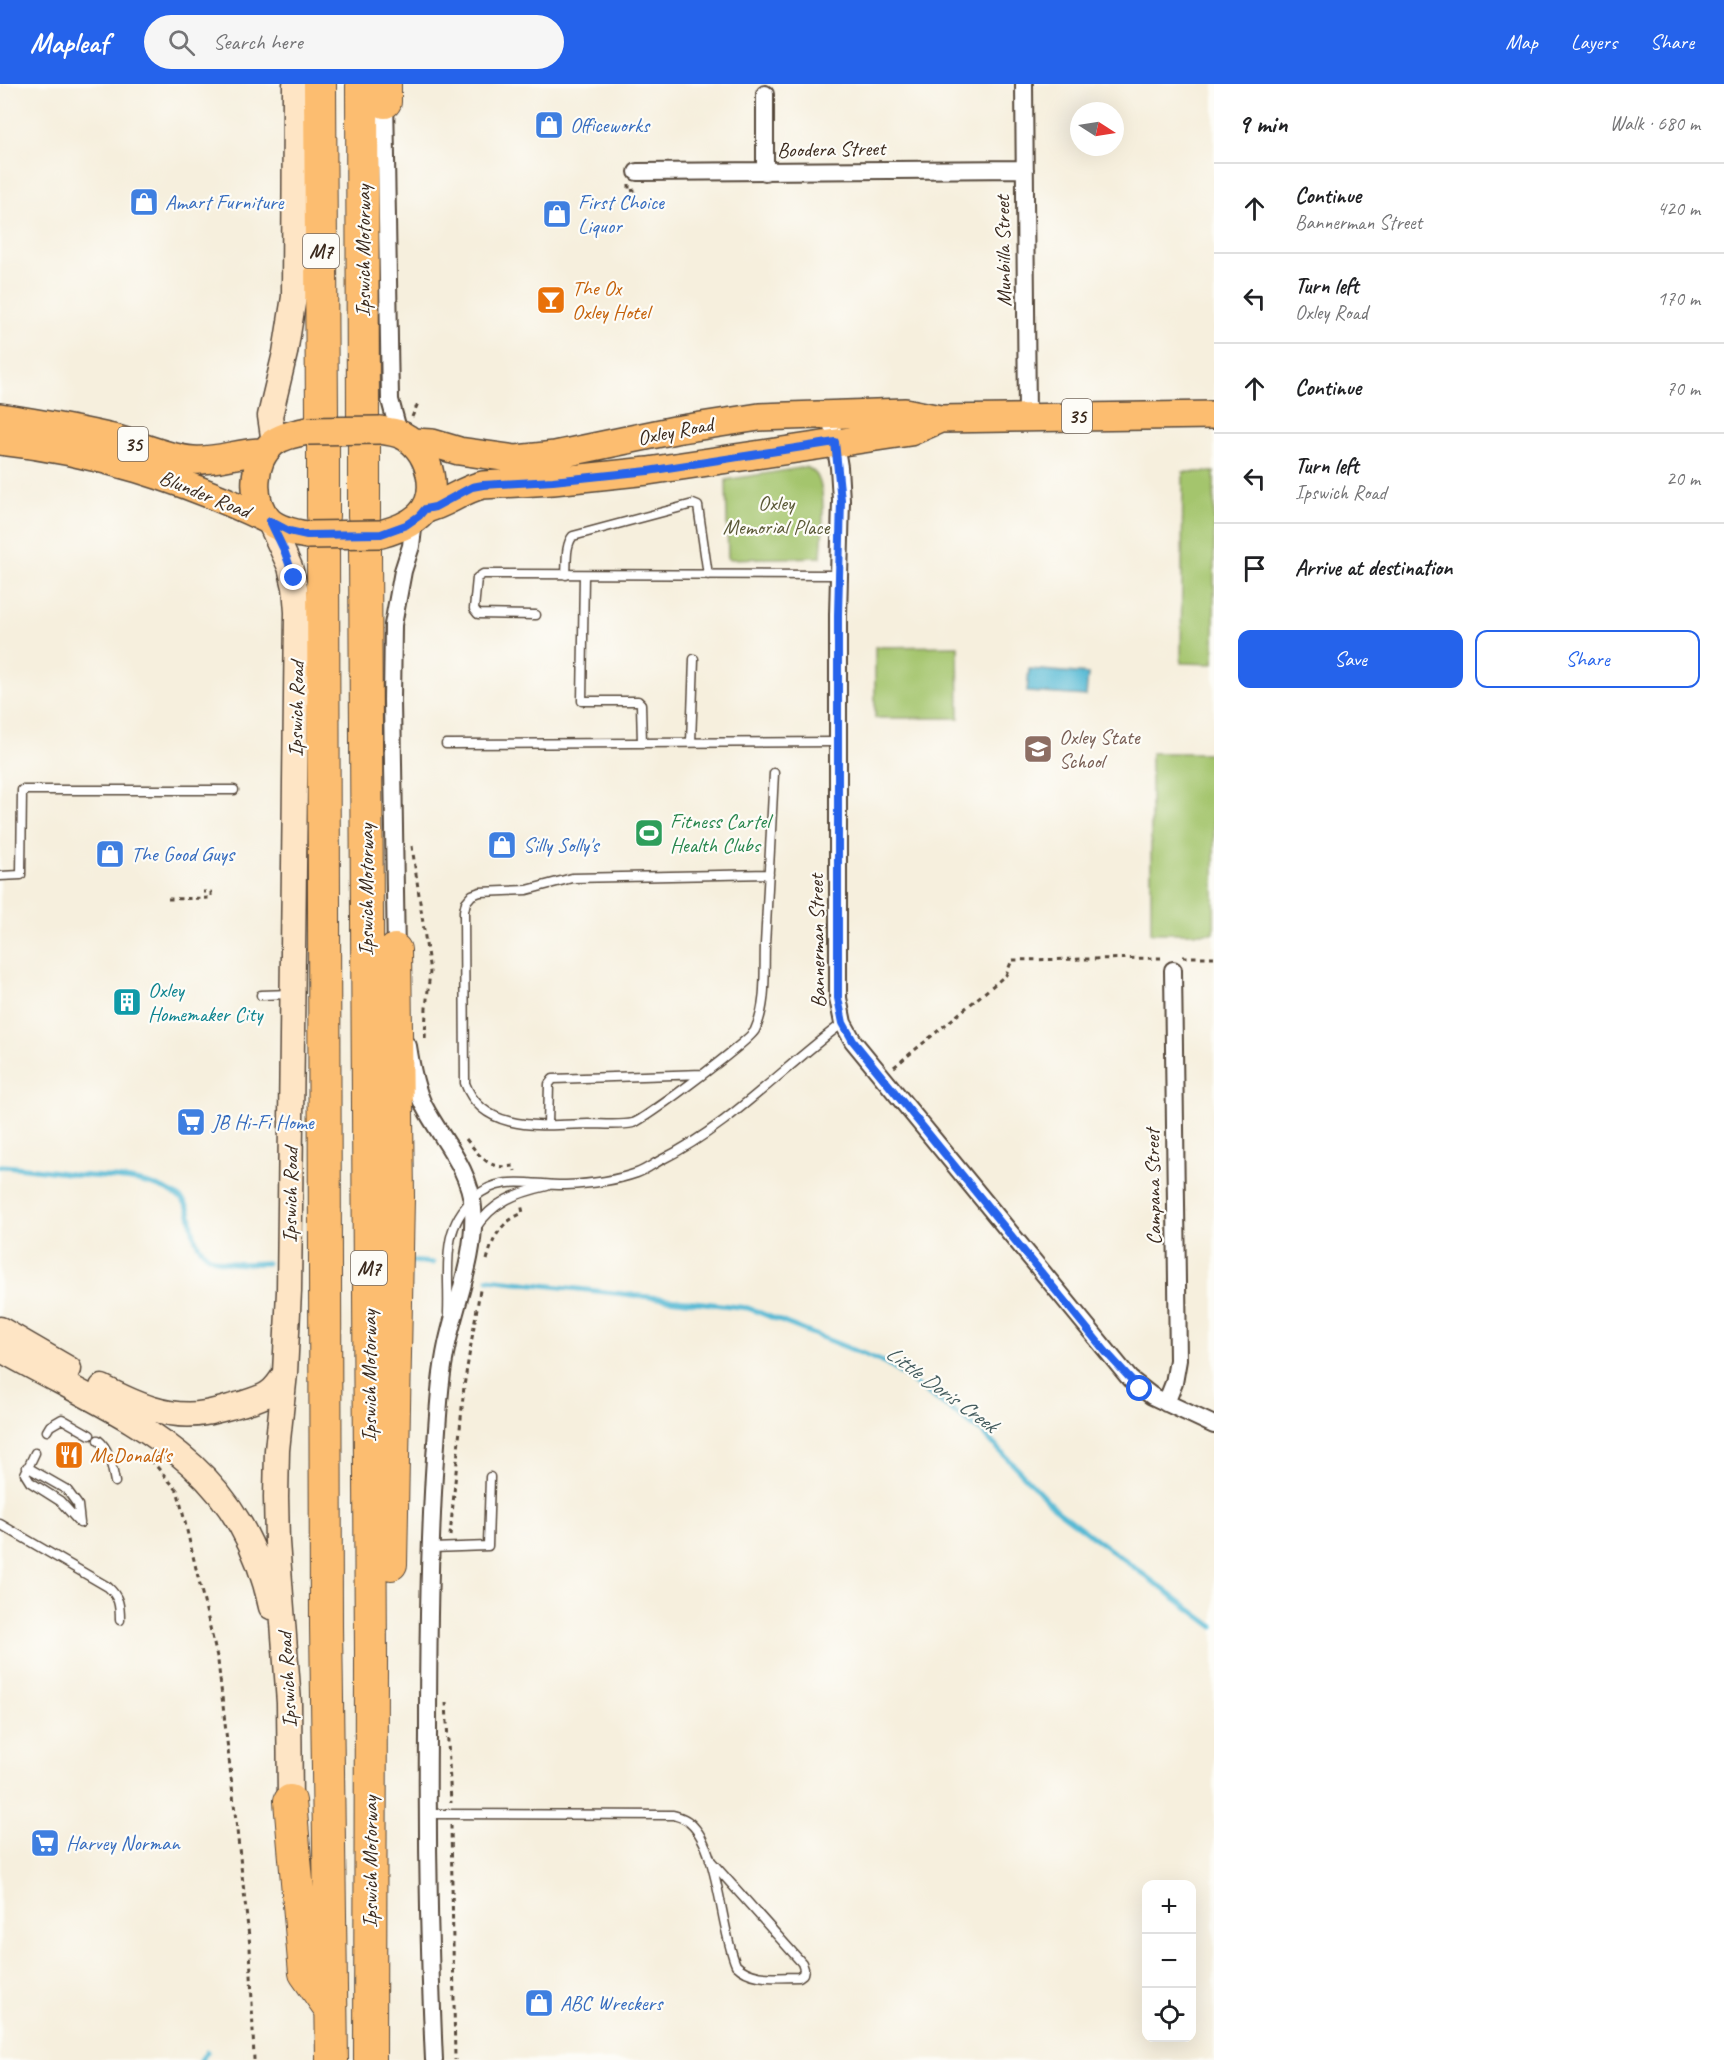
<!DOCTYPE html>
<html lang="en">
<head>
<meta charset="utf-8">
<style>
	:root { --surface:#fff; --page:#f6f6f6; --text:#202124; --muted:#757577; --line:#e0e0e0; --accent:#2563eb }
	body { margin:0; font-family:Caveat,sans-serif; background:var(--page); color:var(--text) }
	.controls { position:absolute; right:18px; bottom:18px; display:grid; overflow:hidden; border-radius:12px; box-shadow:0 6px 24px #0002 }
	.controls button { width:54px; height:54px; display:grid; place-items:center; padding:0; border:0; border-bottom:2px solid var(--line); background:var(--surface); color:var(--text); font:30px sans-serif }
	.compass { position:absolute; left:1070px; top:18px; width:54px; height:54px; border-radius:50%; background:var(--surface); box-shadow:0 6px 24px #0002; rotate:102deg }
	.stop { position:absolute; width:18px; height:18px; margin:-14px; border:4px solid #2563eb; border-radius:50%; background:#fff }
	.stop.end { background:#2563eb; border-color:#fff; box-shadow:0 2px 6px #0008 }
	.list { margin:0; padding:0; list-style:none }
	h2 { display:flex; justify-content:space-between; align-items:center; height:78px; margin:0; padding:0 24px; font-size:26px }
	h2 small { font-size:20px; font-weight:400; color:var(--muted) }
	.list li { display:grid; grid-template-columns:39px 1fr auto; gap:18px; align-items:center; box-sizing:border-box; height:90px; padding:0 24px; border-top:2px solid var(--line) }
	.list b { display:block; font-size:22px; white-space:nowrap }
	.list p { margin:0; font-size:20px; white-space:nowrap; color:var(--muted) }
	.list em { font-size:20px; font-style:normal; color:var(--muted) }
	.actions { display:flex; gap:12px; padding:18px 24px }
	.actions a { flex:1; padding:14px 0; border:2px solid var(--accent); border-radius:12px; text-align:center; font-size:21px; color:var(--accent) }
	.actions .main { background:var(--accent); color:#fff }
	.icon { flex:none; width:33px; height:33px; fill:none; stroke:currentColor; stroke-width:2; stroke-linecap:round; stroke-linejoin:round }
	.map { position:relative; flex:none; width:1214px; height:1976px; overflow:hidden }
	header { display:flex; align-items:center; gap:36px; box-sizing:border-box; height:84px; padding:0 30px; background:var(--accent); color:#fff }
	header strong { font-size:28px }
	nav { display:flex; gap:33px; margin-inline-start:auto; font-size:21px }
	.search { width:420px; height:54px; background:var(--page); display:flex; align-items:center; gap:15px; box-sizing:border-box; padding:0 21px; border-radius:33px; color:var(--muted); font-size:22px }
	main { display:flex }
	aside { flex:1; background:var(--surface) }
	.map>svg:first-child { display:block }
</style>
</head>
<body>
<header>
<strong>Mapleaf</strong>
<div class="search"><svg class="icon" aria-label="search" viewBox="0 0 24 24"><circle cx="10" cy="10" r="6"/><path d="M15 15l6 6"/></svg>Search here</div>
<nav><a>Map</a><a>Layers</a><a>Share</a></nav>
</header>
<main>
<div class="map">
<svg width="1214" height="1976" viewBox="0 0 1214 1976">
	<rect width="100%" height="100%" fill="#fdfcf7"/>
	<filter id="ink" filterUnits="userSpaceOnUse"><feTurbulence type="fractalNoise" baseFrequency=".0167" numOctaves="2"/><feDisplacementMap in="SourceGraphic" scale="12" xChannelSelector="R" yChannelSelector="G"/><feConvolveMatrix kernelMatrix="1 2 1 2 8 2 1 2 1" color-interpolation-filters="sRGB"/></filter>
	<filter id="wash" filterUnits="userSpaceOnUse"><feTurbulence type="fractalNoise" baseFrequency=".008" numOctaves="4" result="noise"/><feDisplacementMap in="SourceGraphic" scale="24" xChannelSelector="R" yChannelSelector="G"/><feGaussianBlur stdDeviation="1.35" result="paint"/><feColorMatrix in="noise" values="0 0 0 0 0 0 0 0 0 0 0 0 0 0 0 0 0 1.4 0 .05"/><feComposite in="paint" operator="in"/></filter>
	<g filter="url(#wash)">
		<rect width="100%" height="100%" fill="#f6efdd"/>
		<!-- green -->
		<path fill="#a4c56d" stroke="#707846" stroke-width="1.5" d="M806,383c6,3 10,5 13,13 7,16 3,58 2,77l-93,2 -2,-79z
			M1183,388h31v192l-33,-1z
			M958,562l1,72h-84v-71z
			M1151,669h63v180h-63z"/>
		<!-- water -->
		<path fill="#55b9d4" stroke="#487279" stroke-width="1.5" d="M1029,585l59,5 -2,22 -59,-4z"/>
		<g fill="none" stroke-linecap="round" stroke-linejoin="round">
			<!-- stream -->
			<path stroke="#55b9d4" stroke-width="5" d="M0,1082c26,1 52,5 78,9 32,3 70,3 98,20 13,8 14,17 16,31 7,43 41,38 75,37
				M409,1177l24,2
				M488,1195l260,29 138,55 96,69 75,78 157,117
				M201,1976l6,-8"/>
		</g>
	</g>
	<g filter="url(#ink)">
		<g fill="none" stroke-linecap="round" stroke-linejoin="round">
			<!-- service casing -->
			<g stroke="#57483b" stroke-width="11">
				<path id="service" d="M566,491c1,-13 -1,-30 7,-39l120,-32 5,2 10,69
					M584,491l-2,126h56l3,3 1,39
					M536,531l-58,-1 -4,-5 3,-31 6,-4 356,1
					M691,658l3,-83
					M446,660l392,-2
					M769,790l-197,4 -45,12 -47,2 -8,3 -6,7 -2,9 1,172c18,51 80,42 123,41 14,0 32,2 45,-1 11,-3 118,-83 122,-93 12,-25 9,-58 10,-85 3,-57 6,-115 9,-172
					M0,792l21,-1 1,-85h212
					M261,911l30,-1
					M548,1041l1,-41 4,-5 150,-5
					M475,1145c18,-28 42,-36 72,-43
					M448,1229c2,-43 -9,-83 26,-115 27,-25 60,-12 92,-13 24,-1 48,-4 71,-12 9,-3 16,-9 24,-13 69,-34 121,-92 182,-137
					M47,1347l3,-5 12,-7 28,16
					M98,1356c12,9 14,28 17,42
					M35,1369l-10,21 5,8 30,19 20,22
					M27,1383l40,23 11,15 2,18
					M0,1440l108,63c11,10 12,18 12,33
					M432,1464l56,-2 2,-69
					M427,1730l246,1c7,2 12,3 17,8 29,25 30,105 46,142 16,16 41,12 63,12l4,-3 1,-5 -2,-6 -92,-103"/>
			</g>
			<!-- minor casing -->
			<g stroke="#57483b" stroke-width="20">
				<path id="minor" d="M1024,0l3,333
					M385,13l5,303 9,33
					M637,88l388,-3
					M765,88v-78
					M830,329l9,54 2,33 -3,115v383l5,25 10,18 277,338 22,17 62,29
					M396,871l-4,-255 1,-75 10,-54 8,-25 3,-26
					M408,962c3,20 7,42 16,60 17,33 46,62 49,102 3,47 -16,90 -26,136 -8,37 -9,76 -12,114 -6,91 -7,183 -7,275 -1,109 1,218 6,327
					M1166,1319l8,-20 4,-23 -5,-390"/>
			</g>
			<!-- secondary casing -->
			<g stroke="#57483b" stroke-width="27">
				<path id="secondary" d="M274,359l-4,-27 15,-63 9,-56 1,-213
					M269,437l21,46 5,20 2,25 -8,679 -4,82 -8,77 -1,47 1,45 12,161 1,98
					M0,1245l69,40
					M0,1265c122,70 238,103 271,258
					M102,1303c31,16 67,33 103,26 12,-2 24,-6 36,-9 23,-7 32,-9 44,-31"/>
			</g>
			<!-- primary casing -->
			<g stroke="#57483b" stroke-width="30">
				<path id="primary" d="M0,333c39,6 79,13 117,22 25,7 50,19 76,21 25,2 47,-9 72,-8
					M380,346c10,2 19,2 27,8 24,15 34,58 12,78 -11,10 -25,14 -38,18
					M0,357c96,10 182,38 268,79
					M413,358l19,1 27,8 57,8 39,-4 120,-25 84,-13 146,-5 35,7 274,-4
					M425,425c21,-4 37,-20 58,-24l70,-4 95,-10 262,-39 30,-13
					M307,451c-12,-2 -30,-6 -39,-15 -18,-20 -16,-60 5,-77 9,-7 23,-10 35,-12"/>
			</g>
			<!-- motorway casing -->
			<g stroke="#57483b" stroke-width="34">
				<path id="motorway" d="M320,0l2,334
					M362,0l1,333
					M385,0v18
					M364,359v73
					M323,432v-73
					M323,464l3,1078 6,434
					M365,464l6,1112 -1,400
					M391,1480l7,-367 -3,-247
					M290,1717l15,172 26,37"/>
			</g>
			<!-- path -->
			<path stroke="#57483b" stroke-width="3" stroke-dasharray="4.5 4.5" stroke-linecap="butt" d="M629,100v7l7,-1
				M412,333l6,-14
				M412,762l18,126 -4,36 -1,34
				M168,815l43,-1v-6h-8
				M1183,873h31
				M894,983l112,-92 6,-15 149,-2
				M466,1055c15,18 22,31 48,27l1,5
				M487,1176c6,-22 13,-38 36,-47l-2,-9
				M151,1376l26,30 2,7 39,164 32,285 4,114
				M450,1452l14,-150 16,-96
				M446,1618l5,101
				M451,1741l4,235"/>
			<!-- service -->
			<use href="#service" stroke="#fff" stroke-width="8"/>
			<!-- minor -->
			<use href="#minor" stroke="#fff" stroke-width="16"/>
			<!-- secondary -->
			<use href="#secondary" stroke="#fee5c5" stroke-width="24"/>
			<!-- primary -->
			<use href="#primary" stroke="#fcbd6f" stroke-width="27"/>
			<!-- motorway -->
			<use href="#motorway" stroke="#fcbd6f" stroke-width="32"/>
			<!-- primary-bridge casing -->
			<g stroke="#57483b" stroke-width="30" stroke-linecap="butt">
				<path id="primary-bridge" d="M308,347l72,-1
					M307,451l74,-1"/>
			</g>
			<!-- primary-bridge -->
			<use href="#primary-bridge" stroke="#fcbd6f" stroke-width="27"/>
		</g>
	</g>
	<g fill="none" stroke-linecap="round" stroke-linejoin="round" filter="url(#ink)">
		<!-- route -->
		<path stroke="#2563eb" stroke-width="8" d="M294,494l-10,-28 -14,-29 19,10 18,4 74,-1 25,-9 13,-9 6,-7 10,-2 37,-20 11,-2 70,-4 95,-10 187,-29 6,58 -3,115v383l5,25 10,18 252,310 35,38"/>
	</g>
	<!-- icons -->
	<defs>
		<g id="shop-square" transform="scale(1.5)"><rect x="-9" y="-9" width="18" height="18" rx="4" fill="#3f7fe0" stroke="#fdfcf7"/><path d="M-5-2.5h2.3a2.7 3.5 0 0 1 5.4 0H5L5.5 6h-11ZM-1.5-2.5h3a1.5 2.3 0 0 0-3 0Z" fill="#fff"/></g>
		<g id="bar-square" transform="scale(1.5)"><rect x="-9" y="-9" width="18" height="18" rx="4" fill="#e8710a" stroke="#fdfcf7"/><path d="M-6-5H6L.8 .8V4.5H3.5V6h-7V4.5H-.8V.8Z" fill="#fff"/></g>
		<g id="school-square" transform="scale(1.5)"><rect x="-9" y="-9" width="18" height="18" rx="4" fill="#8d6e63" stroke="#fdfcf7"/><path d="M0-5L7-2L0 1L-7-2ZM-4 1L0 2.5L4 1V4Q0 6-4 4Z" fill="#fff"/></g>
		<g id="stadium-square" transform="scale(1.5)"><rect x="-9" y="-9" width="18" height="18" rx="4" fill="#2e9e5b" stroke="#fdfcf7"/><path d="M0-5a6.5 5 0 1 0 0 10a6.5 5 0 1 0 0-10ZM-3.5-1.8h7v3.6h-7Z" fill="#fff"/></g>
		<g id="building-square" transform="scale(1.5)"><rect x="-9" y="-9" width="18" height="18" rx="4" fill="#0f9aa8" stroke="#fdfcf7"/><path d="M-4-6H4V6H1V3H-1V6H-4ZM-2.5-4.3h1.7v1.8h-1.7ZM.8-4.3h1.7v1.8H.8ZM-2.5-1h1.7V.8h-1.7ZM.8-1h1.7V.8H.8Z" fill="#fff"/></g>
		<g id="supermarket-square" transform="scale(1.5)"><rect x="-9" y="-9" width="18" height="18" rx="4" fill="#3f7fe0" stroke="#fdfcf7"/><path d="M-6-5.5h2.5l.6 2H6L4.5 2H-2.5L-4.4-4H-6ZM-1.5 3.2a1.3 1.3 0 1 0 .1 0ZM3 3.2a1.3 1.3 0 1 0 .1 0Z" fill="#fff"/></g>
		<g id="restaurant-square" transform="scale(1.5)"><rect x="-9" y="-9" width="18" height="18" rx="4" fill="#e8710a" stroke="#fdfcf7"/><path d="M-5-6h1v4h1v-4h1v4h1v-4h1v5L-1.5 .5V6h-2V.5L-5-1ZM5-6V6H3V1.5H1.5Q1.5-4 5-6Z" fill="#fff"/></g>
	</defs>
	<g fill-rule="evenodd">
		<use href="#shop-square" x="549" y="41"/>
		<use href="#shop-square" x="144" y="118"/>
		<use href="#shop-square" x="557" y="130"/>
		<use href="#bar-square" x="551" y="216"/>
		<use href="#school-square" x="1038" y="665"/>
		<use href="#stadium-square" x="649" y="749"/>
		<use href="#shop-square" x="502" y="761"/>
		<use href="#shop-square" x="110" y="770"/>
		<use href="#building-square" x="127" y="918"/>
		<use href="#supermarket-square" x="191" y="1038"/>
		<use href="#restaurant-square" x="69" y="1371"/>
		<use href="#supermarket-square" x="45" y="1759"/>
		<use href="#shop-square" x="539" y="1919"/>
	</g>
	<g text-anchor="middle" stroke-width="4.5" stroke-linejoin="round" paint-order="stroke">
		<!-- shield labels -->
		<g fill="#fdfcf7" stroke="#75695f" stroke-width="1.5">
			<rect x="303" y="150" width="36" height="34" rx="4.5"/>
			<rect x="1062" y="315" width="30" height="34" rx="4.5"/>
			<rect x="118" y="343" width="30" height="34" rx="4.5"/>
			<rect x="351" y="1167" width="36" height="34" rx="4.5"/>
		</g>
		<g font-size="20" font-weight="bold" fill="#3b2a1e">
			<text x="321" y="174">M7</text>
			<text x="1077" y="339">35</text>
			<text x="133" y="367">35</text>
			<text x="369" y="1191">M7</text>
		</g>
		<!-- shop labels -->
		<g font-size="21" fill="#366cbe" stroke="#fdfcf7" text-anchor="start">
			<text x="570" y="48">Officeworks</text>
			<text x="165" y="125">Amart Furniture</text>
			<text x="578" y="125">First Choice<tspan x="578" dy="24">Liquor</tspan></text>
			<text x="523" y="768">Silly Solly's</text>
			<text x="131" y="777">The Good Guys</text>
			<text x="212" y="1045">JB Hi-Fi Home</text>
			<text x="66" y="1766">Harvey Norman</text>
			<text x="560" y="1926">ABC Wreckers</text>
		</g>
		<!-- street labels -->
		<g font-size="21" fill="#3b2a1e" stroke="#fdfcf7">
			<text transform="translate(831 65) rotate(-1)" y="7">Boodera Street</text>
			<text transform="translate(363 167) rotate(-90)" y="7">Ipswich Motorway</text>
			<text transform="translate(1003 167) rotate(-91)" y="7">Munbilla Street</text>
			<text transform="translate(675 347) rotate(-11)" y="7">Oxley Road</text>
			<text transform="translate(205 410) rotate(22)" y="7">Blunder Road</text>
			<text transform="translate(296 625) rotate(-89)" y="7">Ipswich Road</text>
			<text transform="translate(366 806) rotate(-90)" y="7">Ipswich Motorway</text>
			<text transform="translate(817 857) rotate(-91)" y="7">Bannerman Street</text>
			<text transform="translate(1153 1103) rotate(-91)" y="7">Campana Street</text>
			<text transform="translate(290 1111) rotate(-89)" y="7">Ipswich Road</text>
			<text transform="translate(369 1292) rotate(-90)" y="7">Ipswich Motorway</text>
			<text transform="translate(287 1596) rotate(-93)" y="7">Ipswich Road</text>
			<text transform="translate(370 1778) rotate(-90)" y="7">Ipswich Motorway</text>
		</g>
		<!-- food labels -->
		<g font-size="21" fill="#c56008" stroke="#fdfcf7" text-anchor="start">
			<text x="572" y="211">The Ox<tspan x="572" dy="24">Oxley Hotel</tspan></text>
			<text x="90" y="1378">McDonald's</text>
		</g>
		<!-- park labels -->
		<g font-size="21" fill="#5a5836" stroke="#fdfcf7">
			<text x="776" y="426">Oxley<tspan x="776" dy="24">Memorial Place</tspan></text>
		</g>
		<!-- education labels -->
		<g font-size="21" fill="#785e54" stroke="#fdfcf7" text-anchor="start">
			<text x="1059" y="660">Oxley State<tspan x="1059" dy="24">School</tspan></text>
		</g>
		<!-- leisure labels -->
		<g font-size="21" fill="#27864d" stroke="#fdfcf7" text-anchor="start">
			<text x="670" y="744">Fitness Cartel<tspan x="670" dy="24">Health Clubs</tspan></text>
		</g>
		<!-- culture labels -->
		<g font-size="21" fill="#0d838f" stroke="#fdfcf7" text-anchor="start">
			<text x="148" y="913">Oxley<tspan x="148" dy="24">Homemaker City</tspan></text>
		</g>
		<!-- water labels -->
		<g font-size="22" font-style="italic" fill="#445c5e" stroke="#fdfcf7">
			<text transform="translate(942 1304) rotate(36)" y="8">Little Doris Creek</text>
		</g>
	</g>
</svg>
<div class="controls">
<button>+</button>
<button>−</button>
<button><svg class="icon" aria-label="locate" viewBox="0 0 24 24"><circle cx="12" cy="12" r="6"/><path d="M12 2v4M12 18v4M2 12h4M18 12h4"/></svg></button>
</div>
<svg class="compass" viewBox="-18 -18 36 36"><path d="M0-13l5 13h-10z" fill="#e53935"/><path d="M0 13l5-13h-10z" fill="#757577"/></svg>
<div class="stop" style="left:1140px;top:1305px"></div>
<div class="stop end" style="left:294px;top:494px"></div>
</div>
<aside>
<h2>9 min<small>Walk · 680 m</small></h2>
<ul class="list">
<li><svg class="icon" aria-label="ahead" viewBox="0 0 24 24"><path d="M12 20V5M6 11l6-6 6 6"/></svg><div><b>Continue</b><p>Bannerman Street</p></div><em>420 m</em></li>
<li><svg class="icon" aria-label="left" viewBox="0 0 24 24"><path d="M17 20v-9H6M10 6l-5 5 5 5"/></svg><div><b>Turn left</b><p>Oxley Road</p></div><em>170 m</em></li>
<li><svg class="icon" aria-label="ahead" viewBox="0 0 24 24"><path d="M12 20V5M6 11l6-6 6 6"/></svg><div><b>Continue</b></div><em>70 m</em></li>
<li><svg class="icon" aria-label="left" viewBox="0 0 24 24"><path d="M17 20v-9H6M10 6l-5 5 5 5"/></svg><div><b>Turn left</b><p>Ipswich Road</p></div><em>20 m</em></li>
<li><svg class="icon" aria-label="arrive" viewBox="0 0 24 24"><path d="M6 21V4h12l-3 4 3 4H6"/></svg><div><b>Arrive at destination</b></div></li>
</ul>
<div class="actions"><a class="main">Save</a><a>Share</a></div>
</aside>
</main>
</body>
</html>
